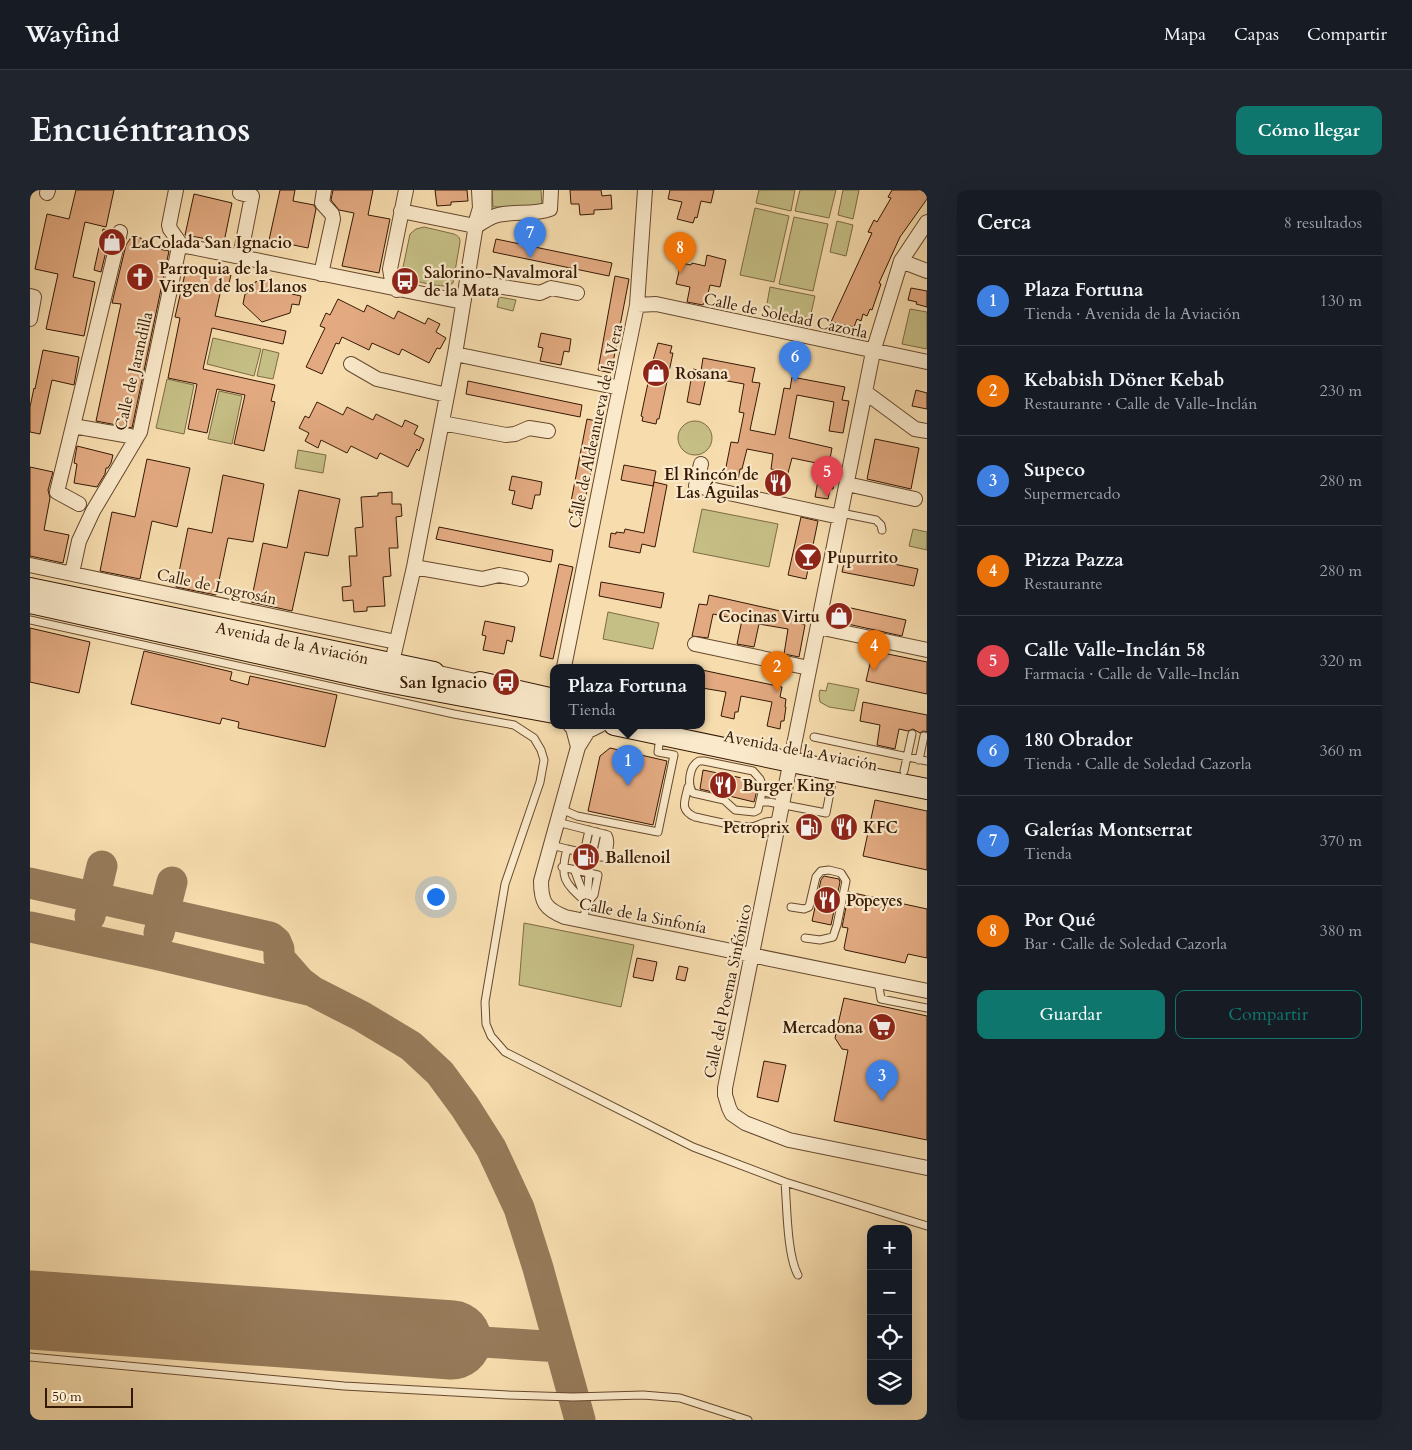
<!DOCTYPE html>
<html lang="es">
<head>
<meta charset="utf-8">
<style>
	:root { --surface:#171b24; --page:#20242c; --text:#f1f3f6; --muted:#9ea1a6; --line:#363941; --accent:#0f766e }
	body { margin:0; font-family:Cardo,serif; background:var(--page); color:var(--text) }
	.controls { position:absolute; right:15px; bottom:15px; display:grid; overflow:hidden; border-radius:10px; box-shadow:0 5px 20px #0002 }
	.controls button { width:45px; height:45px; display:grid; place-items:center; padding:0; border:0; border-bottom:1px solid var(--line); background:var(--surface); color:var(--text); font:25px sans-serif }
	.scale { position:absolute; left:15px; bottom:12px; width:88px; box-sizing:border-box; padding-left:5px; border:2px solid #351804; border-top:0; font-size:14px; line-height:18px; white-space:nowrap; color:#351804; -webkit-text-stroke:4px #fae9ca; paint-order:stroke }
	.you { position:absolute; left:405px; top:706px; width:18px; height:18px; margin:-12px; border:4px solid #fff; border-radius:50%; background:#1a73e8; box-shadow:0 0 0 8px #1a73e833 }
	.badge { display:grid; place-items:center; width:32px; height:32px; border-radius:50%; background:var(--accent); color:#fff; font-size:16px; font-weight:700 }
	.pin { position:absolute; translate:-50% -41px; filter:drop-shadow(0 1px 2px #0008) }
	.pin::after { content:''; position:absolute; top:26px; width:18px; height:15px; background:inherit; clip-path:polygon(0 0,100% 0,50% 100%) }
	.popup { position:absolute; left:520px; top:474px; width:155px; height:65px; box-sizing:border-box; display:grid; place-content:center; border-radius:10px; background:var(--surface); filter:drop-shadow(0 1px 4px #0005); font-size:16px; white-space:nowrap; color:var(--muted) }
	.popup b { font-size:19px; color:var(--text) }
	.popup::after { content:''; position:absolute; left:50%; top:100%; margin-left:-10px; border:10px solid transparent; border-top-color:var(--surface) }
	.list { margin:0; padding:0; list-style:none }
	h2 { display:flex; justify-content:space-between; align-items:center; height:65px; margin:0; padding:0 20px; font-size:21px }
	h2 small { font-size:16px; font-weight:400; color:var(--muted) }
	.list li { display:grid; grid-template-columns:32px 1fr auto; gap:15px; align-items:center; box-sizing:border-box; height:90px; padding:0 20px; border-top:1px solid var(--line) }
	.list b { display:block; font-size:19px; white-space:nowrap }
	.list p { margin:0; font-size:16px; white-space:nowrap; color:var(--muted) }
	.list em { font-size:16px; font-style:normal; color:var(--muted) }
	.actions { display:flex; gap:10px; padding:15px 20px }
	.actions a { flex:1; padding:11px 0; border:1px solid var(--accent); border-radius:10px; text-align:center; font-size:18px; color:var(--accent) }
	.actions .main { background:var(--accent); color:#fff }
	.icon { flex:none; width:28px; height:28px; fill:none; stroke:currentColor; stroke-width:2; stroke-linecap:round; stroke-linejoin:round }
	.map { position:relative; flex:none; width:897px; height:1230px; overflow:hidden; border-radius:10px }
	header { display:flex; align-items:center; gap:30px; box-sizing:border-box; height:70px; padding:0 25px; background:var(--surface); border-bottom:1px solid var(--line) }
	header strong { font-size:24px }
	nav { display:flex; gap:28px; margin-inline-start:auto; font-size:18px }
	.intro { display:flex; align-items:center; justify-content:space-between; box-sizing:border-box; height:120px; padding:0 30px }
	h1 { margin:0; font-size:35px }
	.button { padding:12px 22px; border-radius:10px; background:var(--accent); color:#fff; font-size:18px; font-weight:700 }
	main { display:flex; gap:30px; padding:0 30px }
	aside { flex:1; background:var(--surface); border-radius:10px; box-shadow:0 5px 20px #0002 }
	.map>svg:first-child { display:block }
</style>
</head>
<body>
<header>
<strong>Wayfind</strong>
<nav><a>Mapa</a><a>Capas</a><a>Compartir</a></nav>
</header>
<div class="intro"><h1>Encuéntranos</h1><a class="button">Cómo llegar</a></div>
<main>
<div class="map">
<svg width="897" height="1230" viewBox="0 0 897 1230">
	<rect width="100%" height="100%" fill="#f7ddae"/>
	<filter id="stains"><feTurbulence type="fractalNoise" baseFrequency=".004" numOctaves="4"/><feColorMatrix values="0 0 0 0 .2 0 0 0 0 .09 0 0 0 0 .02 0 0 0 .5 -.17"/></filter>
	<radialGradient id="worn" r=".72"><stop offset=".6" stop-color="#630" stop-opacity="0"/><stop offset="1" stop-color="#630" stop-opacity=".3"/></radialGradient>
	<!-- green -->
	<path fill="#c5be85" stroke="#7d6b44" d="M462,0h49l1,16 -49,1z
		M729,0h36l-4,21 -35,-8z
		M770,0h36l-7,28 -34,-7z
		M813,0h16l-6,29 -15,-4z
		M725,18l34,8 -15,66 -34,-7z
		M764,27l34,7 -15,67 -34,-7z
		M807,31l16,4 -7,31 -16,-4z
		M394,37l30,7c4,2 6,3 6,8l-7,41c-4,2 -4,3 -8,3 -10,0 -35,-5 -42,-11l-1,-3 8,-38 6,-5z
		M740,97l45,9 -5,22 -44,-9z
		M469,107l17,3 -3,11 -16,-4z
		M880,119l17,3v37l-25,-5z
		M183,148l48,11 -7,27 -47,-12z
		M233,159l16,4 -6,26 -16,-3z
		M137,189l27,6 -10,49 -28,-6z
		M189,201l23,5 -10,48 -24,-5z
		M648 248a17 17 0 1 1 34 0a17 17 0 1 1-34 0Z
		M268,260l28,5 -3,18 -28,-5z
		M672,319l76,15 -9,43 -76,-15z
		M883,339l14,3v18l-18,-4z
		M578,422l51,11 -6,26 -50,-10z
		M798,493l31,6 -5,22 -25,-4 -9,-5 -1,-7 1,-5 6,1z
		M494,733l110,22 -13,62 -102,-22z"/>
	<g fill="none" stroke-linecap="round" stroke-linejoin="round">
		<!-- taxiway -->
		<path stroke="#967a59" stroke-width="31" d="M0,693l240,54 6,5 3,7v9l21,24 12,9 49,25 50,30 29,27 25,34 26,41 28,60 19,60 42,152
			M60,726l12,-50
			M0,737l125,27 157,37
			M129,743l13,-51
			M422,1150l108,7"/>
		<!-- runway -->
		<path stroke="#967a59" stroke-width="79" d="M0,1120l422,30"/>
	</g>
	<!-- building -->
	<path fill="#e3aa81" stroke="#351804" d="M46,0h38l-8,37 -21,-5 -12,55 22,5 -11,54 -38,-7 12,-55 -23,-5 12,-55 22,5z
		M250,0h15l-2,11 21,4 2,4 -8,39 -39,-8z
		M303,0h40l-5,25 22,4 -11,54 -37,-7 12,-53 -15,-3 -8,-10z
		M405,0h32l1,11 -17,1v3l-14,1z
		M540,0h31l1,6 9,-1 1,14 -18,1v4l-14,1 -1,-11h-8z
		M640,0h44l-3,13 -10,-2 -4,17 -2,-1 -2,6 -16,-4 5,-17 -14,-3z
		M862,0h35v9l-27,38 -21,46 2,1 -9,26 -2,-1 -3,7 -4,-2 -2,7 -4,-2 -3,8 -23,-5 41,-89 -4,-1 6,-12 3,2 14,-24 -3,-1z
		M164,4l38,9 -8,39 -39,-7z
		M73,39l8,2 -10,41 -7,-2z
		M102,46l9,2 2,8 26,5 -37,177 -36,-7 25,-117 -9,-1 14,-58z
		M466,49l116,24 -3,13 -116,-24z
		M677,65l19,5 -6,27 -10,-2 -4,17h-2l-1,3 -16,-3 3,-15 -14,-3 5,-21 10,2 1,-2 13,3z
		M157,75l44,10 -3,12 -6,-2 -7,31 71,15 -3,13 -71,-16 -9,41 72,16 -4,16 4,1 -11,49 -30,-7 11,-49 -28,-6 -10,44 -19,-4 9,-45 -29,-6 12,-60 -5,-1z
		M585,86l14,3 -18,94 -13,-3z
		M236,89l7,6 8,-2 11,11 9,2 -2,9 -7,-1 -2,9 -28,9 -19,-18 2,-10 8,-3 2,-9z
		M881,98l16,3v16l-11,-3 1,-2 -9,-2z
		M308,109l26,13 3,-7 27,14 4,-8 27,13 3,-6 12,6 -4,8 10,6 -6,11 -3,-1 -8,15 -27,-14 -3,6 -27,-12 -3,7 -27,-13 -3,7 -3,-1 -14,31 -16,-7 19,-39 -5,-2 6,-13 4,2z
		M511,143l30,6 -2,13 -5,-1 -3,14 -21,-4 3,-13 -5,-1z
		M628,153l14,3 -2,7h3l-14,66h-2l-1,5 -14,-3 1,-4 -2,-1 11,-52z
		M13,160l36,7 -5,28 -22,-5 -12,54 -10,-2v-25l4,-19 1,1z
		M673,168l52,10 -3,14 8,1 -10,47 25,5 9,-47 6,1 2,-12 53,10 -3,13 7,1 -6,32 -14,-2 5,-29 -37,-7 -8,43 43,10 -3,16 6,1 -2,9h3l-3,15h-3l-2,10 -13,-2 6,-33 -29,-6 -8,30 -12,-2 3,-16 -4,-1 2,-15 -26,-5 -5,20h-2l-2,11 -14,-3 7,-35 7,1 6,-30 -5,-1 5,-28 -38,-7 -6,28 -13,-3 6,-33 8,2z
		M438,191l114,24 -2,12 -114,-23z
		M886,200l11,3v16l-15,-3z
		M287,212l26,13 4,-8 26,13 3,-6 26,13 3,-7 13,6 -4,8 10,5 -5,12 -2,-2 -9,18 -28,-14 -3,6 -26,-13 -4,7 -26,-13 -3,8 -13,-7 4,-8 -10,-5 6,-12 4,2z
		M557,229l14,3 -19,93 -13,-3z
		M845,249l44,9 -8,41 -44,-10z
		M47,256l36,9 -2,8 -3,5h-2l-1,6 -8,13 -23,-4 3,-19 -3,-1z
		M117,269l43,9 -13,59 -25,-6 -12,58 -40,-8 12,-59 23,5z
		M594,275l32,6 -3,15 -32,-6z
		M0,277l23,5 -5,18 2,8 -6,32 25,5 -6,28 -33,-7z
		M193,285l41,9 -11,58 -25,-4 -12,57 -40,-8 12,-59 24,5z
		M482,286l30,6 -2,13h-5l-3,14 -20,-5 3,-13 -6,-1z
		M624,292l13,3 -12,62 -13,-3 -2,9 -31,-6 2,-14 5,1v-2l8,1 1,-4 19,4z
		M269,300l41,9 -12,57 -23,-4 -13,59 -41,-9 12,-59 24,5z
		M362,302v12h9l1,12 -6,1 2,31h-9l2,28 -8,1 2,29 -18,1v4l-13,1 -1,-12 -10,1 -1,-14 9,-1 -2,-30h8l-2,-28 8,-1 -2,-30 17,-1v-3z
		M771,327l17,4 -12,58 -18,-4z
		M409,337l114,23 -2,12 -115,-23z
		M816,364l72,15 -4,17 -72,-14z
		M529,374l14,3 -20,92 -13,-3z
		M571,392l63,11 -3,15 -62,-12z
		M679,405l89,20 -1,7 8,3 -6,32 -15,-3 4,-25 -29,-5 -5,23 -17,-3 5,-24 -29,-6 -5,24 -16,-2 7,-32 8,1z
		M807,415l69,15 -4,16 -68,-15z
		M455,431l30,6 -3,15 -5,-2 -3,14 -21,-4 3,-14 -4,-1z
		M0,438l60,14 -11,51 -49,-11z
		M114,461l88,21 -2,8 18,5 2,-9 87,19 -12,52 -87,-19 1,-6 -17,-4 -2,6 -89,-20z
		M843,461l54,11v32l-61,-13z
		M672,480l80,17 -2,10 6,2 -1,8h1l-2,14h-3l-1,8 -13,-3 5,-24 -31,-6 -3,16h-3l-1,7 -13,-3 5,-24 -24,-4z
		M833,512l64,13v17l-4,-1 -3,2 -7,-4 -5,2 -9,-2 -4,20 -18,-4 3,-20 -20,-4z
		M580,558l57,13 -14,64 -65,-14 12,-55z
		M673,580l44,9 -1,9 11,2 -3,12 -54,-13z
		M845,610l52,11v59l-64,-14z
		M794,686l15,3 1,3 -9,43 -19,-4 9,-41z
		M819,702l78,17v49l-19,-4 -3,9 -60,-13 -1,-2 4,-20 -6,-1z
		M607,768l20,4 -4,19 -20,-4z
		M649,776l9,2 -3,13 -9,-2z
		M814,808l83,18v124l-93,-19 14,-71 -6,-1 -7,-11z
		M734,871l22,4 -8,37 -21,-5z"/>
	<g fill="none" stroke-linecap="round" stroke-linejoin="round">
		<!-- lane casing -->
		<g stroke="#66492e" stroke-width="9">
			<path id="lane" d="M453,29l5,-11v-18
				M811,323l35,7 5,5 1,5
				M0,430l424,94 60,11 20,13 7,12 3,10 -4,22 -35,102 -20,118 1,22 5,12 14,16 188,95 92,35 142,44
				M784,547l113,24
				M889,570l5,-24
				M874,581l8,-37
				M658,597c-3,14 -9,23 7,30 16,3 37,9 53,10 13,0 14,-8 31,-5
				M733,598l-5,22 -4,2 -19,-2 -11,-10 -31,-7c-6,-8 -4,-27 6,-32h5l49,10 7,8 5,13 19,5
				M730,612h9l57,11 8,-41
				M531,619l16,7 81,16 16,-77 -16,-3 2,-15
				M527,632l51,13c4,7 0,15 -1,23l-40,-9
				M521,655l16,4c-8,30 -2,34 20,54l-4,18
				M554,663l5,-23
				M562,665l5,-23
				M570,667l5,-23
				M532,677l36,8 -4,20 -7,8
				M544,679l12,32
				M557,710l2,-27
				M761,717l13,2 5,-2 7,-30 5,-6 8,-1 12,3 5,8 -9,44 -4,12 -13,3 -15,-2
				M848,791l3,18 46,9
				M755,992c2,24 2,74 13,93
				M0,1167l314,29 164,9 65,2 70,-2 37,3 68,22"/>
		</g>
		<!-- street casing -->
		<g stroke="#66492e" stroke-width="16">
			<path id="street" d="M146,0l-7,35 1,4 12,17
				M449,0l1,18 -6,20c7,-5 15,-11 24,-13 17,-4 36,0 52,-6l1,-19
				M17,3l1,-3
				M897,32l-26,39 -28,91 -148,736v7l4,13 3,6 13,9 44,17 138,28
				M210,67l12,-61 -12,-3 1,-3
				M871,71l26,10
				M291,84l12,-55 -1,-5 -10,-11 2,-13
				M437,91l73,12 11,-5 26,5
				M367,100l-5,-9 -2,-12 16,-79
				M0,106l4,1 -4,22
				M607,115l19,-1 271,58
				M425,164l165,34
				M321,174l26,15 70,16
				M835,202l50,37 12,2
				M412,233l64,12 9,-1 14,-6 19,3
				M43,236l57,10
				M671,274l-5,22 144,31
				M817,294l68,15
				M49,314l-22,-12 63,-260
				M0,375l366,77
				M384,377l68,12 17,-4 22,4
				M42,383l7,-32 14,-30 47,-79 38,-180c2,-8 7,-6 13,-5l272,55
				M788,437l109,23
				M665,454l114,24
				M534,477l50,-251 23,-111 8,-115
				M360,481l24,-104 41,-213 20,-123 -1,-3 -4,-3 -69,-14
				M404,482l46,10
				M540,535l3,3 5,19
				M570,535l-12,6 -10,16 -37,134c0,21 4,28 24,36l362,74"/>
		</g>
		<!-- secondary casing -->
		<g stroke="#351804" stroke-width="22">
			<g id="secondary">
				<path id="s1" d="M0,398l404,84"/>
				<path d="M0,413l357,79 167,31"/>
				<path d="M450,492l74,17"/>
				<path d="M584,535l177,37 136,27"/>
			</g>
		</g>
		<!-- lane -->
		<use href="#lane" stroke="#fae9ca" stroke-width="7"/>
		<!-- street -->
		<use href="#street" stroke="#fae9ca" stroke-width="14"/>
		<!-- secondary -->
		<use href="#secondary" stroke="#fae9ca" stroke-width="20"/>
	</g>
	<!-- icons -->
	<defs>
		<g id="shop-disc" transform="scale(1.4375)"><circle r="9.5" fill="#8f2418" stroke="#fae9ca"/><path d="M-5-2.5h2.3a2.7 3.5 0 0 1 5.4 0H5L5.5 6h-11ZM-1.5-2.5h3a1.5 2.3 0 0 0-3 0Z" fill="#fff"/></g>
		<g id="church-disc" transform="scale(1.4375)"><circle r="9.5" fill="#8f2418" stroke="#fae9ca"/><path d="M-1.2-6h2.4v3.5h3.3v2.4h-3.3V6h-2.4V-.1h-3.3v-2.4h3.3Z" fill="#fff"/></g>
		<g id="bus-disc" transform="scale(1.4375)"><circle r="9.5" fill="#8f2418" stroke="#fae9ca"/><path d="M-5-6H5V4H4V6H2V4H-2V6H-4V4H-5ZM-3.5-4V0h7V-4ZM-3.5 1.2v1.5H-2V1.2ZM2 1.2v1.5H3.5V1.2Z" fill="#fff"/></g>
		<g id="restaurant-disc" transform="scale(1.4375)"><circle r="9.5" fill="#8f2418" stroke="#fae9ca"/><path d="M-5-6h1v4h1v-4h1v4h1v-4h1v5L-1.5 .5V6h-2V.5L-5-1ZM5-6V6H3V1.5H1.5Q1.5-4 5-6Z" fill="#fff"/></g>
		<g id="bar-disc" transform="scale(1.4375)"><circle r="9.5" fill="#8f2418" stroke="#fae9ca"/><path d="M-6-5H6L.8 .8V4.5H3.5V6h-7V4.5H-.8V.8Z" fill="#fff"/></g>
		<g id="fuel-disc" transform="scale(1.4375)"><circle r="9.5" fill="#8f2418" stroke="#fae9ca"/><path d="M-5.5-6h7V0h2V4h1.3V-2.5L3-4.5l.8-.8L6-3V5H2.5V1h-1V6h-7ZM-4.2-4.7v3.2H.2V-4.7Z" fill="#fff"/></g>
		<g id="supermarket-disc" transform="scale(1.4375)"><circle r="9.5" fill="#8f2418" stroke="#fae9ca"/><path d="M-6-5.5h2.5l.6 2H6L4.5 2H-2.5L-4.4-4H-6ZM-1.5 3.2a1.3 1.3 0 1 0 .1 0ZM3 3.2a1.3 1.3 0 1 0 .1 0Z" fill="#fff"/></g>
	</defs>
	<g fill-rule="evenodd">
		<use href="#shop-disc" x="82" y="52"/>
		<use href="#church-disc" x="110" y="87"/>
		<use href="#bus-disc" x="375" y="91"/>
		<use href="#shop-disc" x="626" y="183"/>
		<use href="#restaurant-disc" x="748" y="293"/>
		<use href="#bar-disc" x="778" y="367"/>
		<use href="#shop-disc" x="809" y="426"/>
		<use href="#bus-disc" x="476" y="492"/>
		<use href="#restaurant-disc" x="693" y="595"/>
		<use href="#fuel-disc" x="779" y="637"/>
		<use href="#restaurant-disc" x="814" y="637"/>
		<use href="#fuel-disc" x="556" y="667"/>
		<use href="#restaurant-disc" x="797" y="710"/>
		<use href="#supermarket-disc" x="852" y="837"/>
	</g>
	<g text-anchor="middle" stroke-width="4.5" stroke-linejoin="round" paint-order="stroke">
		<!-- poi labels -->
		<g font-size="16" font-weight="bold" fill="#351804" stroke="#fae9ca" text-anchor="start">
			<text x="101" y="58">LaColada San Ignacio</text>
			<text x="129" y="84">Parroquia de la<tspan x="129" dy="18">Virgen de los Llanos</tspan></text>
			<text x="394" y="88">Salorino-Navalmoral<tspan x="394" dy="18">de la Mata</tspan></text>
			<text x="645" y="189">Rosana</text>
			<text x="729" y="290" text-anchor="end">El Rincón de<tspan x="729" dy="18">Las Águilas</tspan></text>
			<text x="797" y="373">Pupurrito</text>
			<text x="790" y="432" text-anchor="end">Cocinas Virtu</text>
			<text x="457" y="498" text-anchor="end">San Ignacio</text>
			<text x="712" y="601">Burger King</text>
			<text x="760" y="643" text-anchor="end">Petroprix</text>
			<text x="833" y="643">KFC</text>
			<text x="575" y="673">Ballenoil</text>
			<text x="816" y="716">Popeyes</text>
			<text x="833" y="843" text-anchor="end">Mercadona</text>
		</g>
		<!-- street labels -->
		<g font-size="16" fill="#351804" stroke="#fae9ca">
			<text transform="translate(756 125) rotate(12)" y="6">Calle de Soledad Cazorla</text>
			<text transform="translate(103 181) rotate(-77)" y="6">Calle de Jarandilla</text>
			<text transform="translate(565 236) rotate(-78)" y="6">Calle de Aldeanueva de la Vera</text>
			<text transform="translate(187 396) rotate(12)" y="6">Calle de Logrosán</text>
			<text dy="6" stroke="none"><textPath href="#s1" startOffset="268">Avenida de la Aviación</textPath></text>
			<text transform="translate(771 560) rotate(11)" y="6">Avenida de la Aviación</text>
			<text transform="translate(613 725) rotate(11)" y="6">Calle de la Sinfonía</text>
			<text transform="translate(697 801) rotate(-78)" y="6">Calle del Poema Sinfónico</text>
		</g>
	</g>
	<rect width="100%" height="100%" filter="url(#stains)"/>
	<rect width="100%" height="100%" fill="url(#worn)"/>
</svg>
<div class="controls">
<button>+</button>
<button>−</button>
<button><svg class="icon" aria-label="locate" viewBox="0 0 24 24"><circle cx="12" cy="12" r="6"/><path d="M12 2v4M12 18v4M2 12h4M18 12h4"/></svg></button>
<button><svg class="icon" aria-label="layers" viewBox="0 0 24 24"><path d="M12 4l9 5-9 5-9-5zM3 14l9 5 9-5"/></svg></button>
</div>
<div class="scale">50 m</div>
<div class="you"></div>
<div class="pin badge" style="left:598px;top:596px;background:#3f7fe0">1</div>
<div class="popup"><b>Plaza Fortuna</b>Tienda</div>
<div class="pin badge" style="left:747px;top:502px;background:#e8710a">2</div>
<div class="pin badge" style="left:852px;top:911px;background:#3f7fe0">3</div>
<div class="pin badge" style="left:844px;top:481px;background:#e8710a">4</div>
<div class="pin badge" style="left:797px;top:307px;background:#e0444e">5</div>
<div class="pin badge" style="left:765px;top:192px;background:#3f7fe0">6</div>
<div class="pin badge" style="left:500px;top:68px;background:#3f7fe0">7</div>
<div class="pin badge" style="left:650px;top:83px;background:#e8710a">8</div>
</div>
<aside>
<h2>Cerca<small>8 resultados</small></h2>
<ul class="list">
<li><span class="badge" style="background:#3f7fe0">1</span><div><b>Plaza Fortuna</b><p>Tienda · Avenida de la Aviación</p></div><em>130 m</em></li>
<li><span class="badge" style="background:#e8710a">2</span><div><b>Kebabish Döner Kebab</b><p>Restaurante · Calle de Valle-Inclán</p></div><em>230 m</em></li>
<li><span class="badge" style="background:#3f7fe0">3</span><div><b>Supeco</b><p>Supermercado</p></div><em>280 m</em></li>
<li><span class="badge" style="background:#e8710a">4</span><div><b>Pizza Pazza</b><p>Restaurante</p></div><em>280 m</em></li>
<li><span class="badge" style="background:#e0444e">5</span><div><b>Calle Valle-Inclán 58</b><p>Farmacia · Calle de Valle-Inclán</p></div><em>320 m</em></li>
<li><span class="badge" style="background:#3f7fe0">6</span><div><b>180 Obrador</b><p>Tienda · Calle de Soledad Cazorla</p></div><em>360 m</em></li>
<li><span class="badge" style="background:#3f7fe0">7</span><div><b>Galerías Montserrat</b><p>Tienda</p></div><em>370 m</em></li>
<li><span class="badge" style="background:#e8710a">8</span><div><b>Por Qué</b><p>Bar · Calle de Soledad Cazorla</p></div><em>380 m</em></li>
</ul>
<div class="actions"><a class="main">Guardar</a><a>Compartir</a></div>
</aside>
</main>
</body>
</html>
